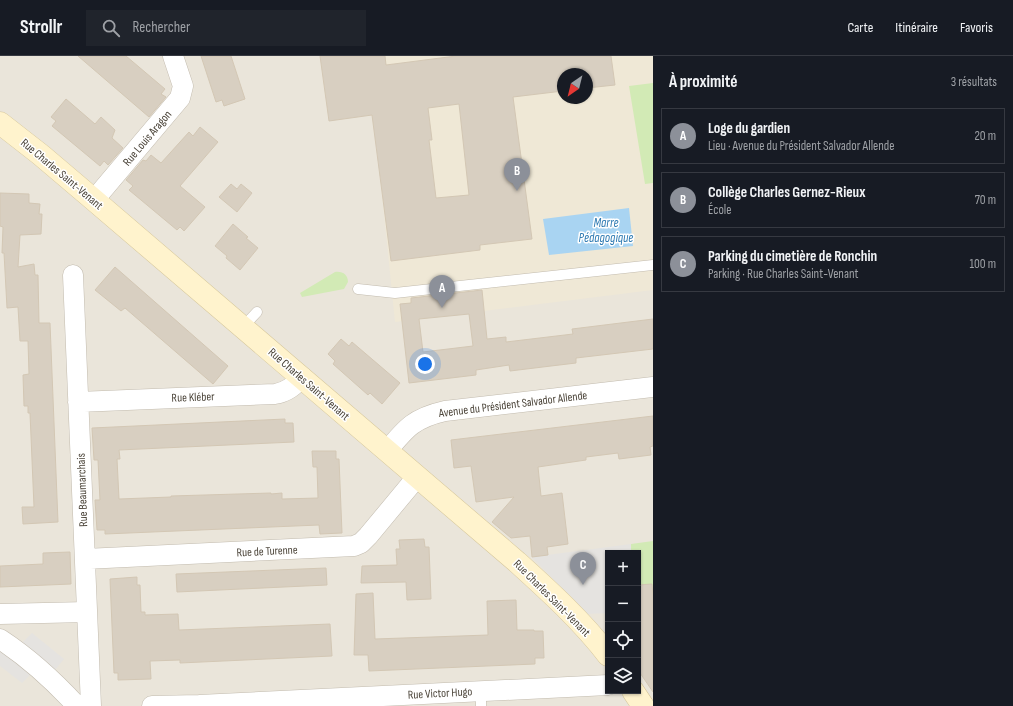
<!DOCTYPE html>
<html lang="fr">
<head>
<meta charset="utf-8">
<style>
	:root { --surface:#171b24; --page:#20242c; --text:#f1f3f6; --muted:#9ea1a6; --line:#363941; --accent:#8c9099 }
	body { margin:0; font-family:"Sofia Sans Condensed",sans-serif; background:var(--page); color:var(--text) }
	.controls { position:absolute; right:12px; bottom:12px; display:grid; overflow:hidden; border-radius:0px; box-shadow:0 1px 3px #0004 }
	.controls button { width:36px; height:36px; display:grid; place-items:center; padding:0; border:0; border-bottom:1px solid var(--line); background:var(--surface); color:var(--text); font:20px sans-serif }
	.compass { position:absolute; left:557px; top:12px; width:36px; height:36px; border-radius:50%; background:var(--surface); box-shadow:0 1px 3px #0004; rotate:215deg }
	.you { position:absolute; left:425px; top:308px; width:14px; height:14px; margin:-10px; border:3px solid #fff; border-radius:50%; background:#1a73e8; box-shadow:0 0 0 6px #1a73e833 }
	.badge { display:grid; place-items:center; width:26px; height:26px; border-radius:50%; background:var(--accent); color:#fff; font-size:13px; font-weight:700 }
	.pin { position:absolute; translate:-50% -33px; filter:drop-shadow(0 1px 2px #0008) }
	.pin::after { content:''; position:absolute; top:21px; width:14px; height:12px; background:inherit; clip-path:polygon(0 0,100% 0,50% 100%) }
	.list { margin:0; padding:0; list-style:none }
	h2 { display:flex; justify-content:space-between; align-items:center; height:52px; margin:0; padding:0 16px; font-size:17px }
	h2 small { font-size:13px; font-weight:400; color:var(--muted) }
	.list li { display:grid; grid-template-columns:26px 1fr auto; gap:12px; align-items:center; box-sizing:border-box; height:56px; margin:0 8px 8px; padding:0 8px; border:1px solid var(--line); border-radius:0px }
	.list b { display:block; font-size:15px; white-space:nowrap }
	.list p { margin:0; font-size:13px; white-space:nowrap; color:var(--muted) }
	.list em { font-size:13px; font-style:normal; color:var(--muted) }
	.icon { flex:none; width:22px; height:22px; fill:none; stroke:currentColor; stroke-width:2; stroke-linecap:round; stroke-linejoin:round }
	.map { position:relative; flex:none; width:653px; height:650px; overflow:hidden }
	header { display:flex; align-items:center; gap:24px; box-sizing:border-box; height:56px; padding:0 20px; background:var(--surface); border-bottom:1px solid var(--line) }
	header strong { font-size:19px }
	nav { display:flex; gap:22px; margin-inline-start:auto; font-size:14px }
	.search { width:280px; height:36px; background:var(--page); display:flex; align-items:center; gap:10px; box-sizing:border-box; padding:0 14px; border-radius:0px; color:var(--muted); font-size:15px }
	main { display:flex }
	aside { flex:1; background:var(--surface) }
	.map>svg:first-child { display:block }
</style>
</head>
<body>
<header>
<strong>Strollr</strong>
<div class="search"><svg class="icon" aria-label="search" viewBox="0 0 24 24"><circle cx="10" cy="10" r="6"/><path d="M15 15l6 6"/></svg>Rechercher</div>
<nav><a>Carte</a><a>Itinéraire</a><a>Favoris</a></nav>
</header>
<main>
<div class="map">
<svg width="653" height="650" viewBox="0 0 653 650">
	<rect width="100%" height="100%" fill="#f6f3ec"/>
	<!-- residential -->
	<path fill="#eae5da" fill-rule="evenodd" d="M0,0h653v650h-653zM563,18h24v24h-24zM608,497h30v138h-30z"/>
	<!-- education -->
	<path fill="#efe8d6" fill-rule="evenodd" d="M320,0h333v234l-258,32 -21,-207 -45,6zM563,18h24v24h-24z"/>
	<!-- green -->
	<path fill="#d2eab5" d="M653,27v100l-8,1 -16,-98z
		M335,216c8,-1 13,3 13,10l-4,7 -42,8 -2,-4z
		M653,485v151l-15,-29v-110h-7v-9z"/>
	<!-- parking -->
	<path fill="#e5e3e0" d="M631,488v9h-23v60l-21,1 -55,-57z
		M32,577l32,26 -9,11 -33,-27z
		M0,593l33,23 -11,11 -22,-17z"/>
	<!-- water -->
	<path fill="#a9d4f2" d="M629,152l4,38 -84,9 -6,-36z"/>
	<!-- building -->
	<path fill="#d8cfc1" stroke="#d3c7b4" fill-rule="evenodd" d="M78,0h48l39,33 -4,5 5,3 -17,20z
		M201,0h30l14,43 -21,7 -2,-6 -6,2z
		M320,0h65l1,9 70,-9h155l4,29 -28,3v-14h-24v17l-50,6 19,142 -52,6v5l-89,11 -19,-146 -43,6zM459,48l10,91 -33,3 -7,-58h3l-4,-32z
		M66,43l29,25 6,-7 14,13 -3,8 11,10 -15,17 -4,-4 -4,5 -48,-40 4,-5 -5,-4z
		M200,71l18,15 -38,44 25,21 -21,24 -4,-4 -3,3 -48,-40 4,-4 -7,-6 17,-20 3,1 5,-6 10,8 28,-31 4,4z
		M231,128l6,5 4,-5 11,9 -15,19 -18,-15z
		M0,137l29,1v9l11,1 -1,10h3l-1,20 -21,1 -2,32 16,-3 1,11h3l1,48h11l8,199 -35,2 -1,-17h12l-4,-94h-2v-7h-4l-1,-31 6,-1 -1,-33h-8l-2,-34 -11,1 -3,-55h-2l1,-26 -3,-1z
		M233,168l15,13 -2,1 12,10 -18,22 -14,-12 1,-2 -12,-10z
		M115,211l113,99 -15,18 -88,-76 -4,3 -26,-21z
		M482,234l5,49 19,-2v5l67,-8 -1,-5 81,-10v30l-77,9v5l-25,3 -41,5 -1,-6 -33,5v5l-67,8 -9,-79 11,-1v-5zM469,258l4,32 -50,6 -4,-33z
		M341,283l8,7 3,-4 48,41 -18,21 -12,-11 -2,2 -35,-31 2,-3 -7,-7z
		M653,360v30l-3,1 1,8 -32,4 -1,-6 -32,4v3l-48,7 3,29 21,-3 6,51 -21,3 1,8 -16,2 -2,-21 -19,2 -19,-16 22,-25 -38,5 -5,-36 -17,2 -3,-28z
		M285,363v4h8l1,19 -175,8 1,9h-3l2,40 52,-2v-1l100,-3v1l11,-1v6l36,-1 -1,-31h-4l-1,-16h24v8h3l3,74 -22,1 -1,-9 -214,9v-4h-8l-2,-30h5l-2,-40h-4l-2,-32z
		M424,483l1,8h4l2,52 -24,1 -1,-18 -45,1 1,-17 35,-1 -1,-16h4l-1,-9z
		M70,496l1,32 -71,3v-21l43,-2v-11z
		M326,512l1,17 -150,7 -1,-18z
		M137,521v8h3l1,27h4v3l33,-1 1,16 151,-6 2,32 -152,7v-3l-30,1 1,18 -33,1v-7h-4l-4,-94z
		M652,528l1,11v97l-15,-22v-85z
		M373,537l2,46 113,-4 -1,-34 29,-1 1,30h17v1h9l1,27h-9v6l-166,7 -1,-16h-14l2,-61z"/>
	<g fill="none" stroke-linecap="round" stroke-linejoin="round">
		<!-- lane casing -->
		<g stroke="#c2bbae" stroke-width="11">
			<path id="lane" d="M358,233l37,4 258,-28
				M243,271l14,-15
				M481,635v15"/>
		</g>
		<!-- street casing -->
		<g stroke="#c2bbae" stroke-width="21">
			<path id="street" d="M94,144l86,-102 3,-12 -10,-30
				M73,219l18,431
				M78,346l197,-8c12,-2 19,-8 27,-17
				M387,395c19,-23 27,-33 58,-40l208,-24
				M85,503l269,-13 7,-3 7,-7 49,-59
				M0,558l87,-2
				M0,583c29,19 54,42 77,67
				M152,650l47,-1 409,-20"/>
		</g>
		<!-- secondary casing -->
		<g stroke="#d6c79b" stroke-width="23">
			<path id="secondary" d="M0,67l41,32 53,45 423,362c32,29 65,59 91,93
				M633,635l10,15"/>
		</g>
		<!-- lane -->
		<use href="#lane" stroke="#fff" stroke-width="10"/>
		<!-- street -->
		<use href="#street" stroke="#fff" stroke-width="20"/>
		<!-- secondary -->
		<use href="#secondary" stroke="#fff3cd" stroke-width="22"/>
	</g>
	<g text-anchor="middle" stroke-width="3" stroke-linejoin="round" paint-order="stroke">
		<!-- street labels -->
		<g font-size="12" fill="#4b4439" stroke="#fff">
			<text transform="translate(147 82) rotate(-50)" y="4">Rue Louis Aragon</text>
			<text transform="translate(62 118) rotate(40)" y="4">Rue Charles Saint-Venant</text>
			<text transform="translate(309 328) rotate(41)" y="4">Rue Charles Saint-Venant</text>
			<text transform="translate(193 341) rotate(-2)" y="4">Rue Kléber</text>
			<text transform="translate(513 348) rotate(-7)" y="4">Avenue du Président Salvador Allende</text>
			<text transform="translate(82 434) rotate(-92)" y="4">Rue Beaumarchais</text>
			<text transform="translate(267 495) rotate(-3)" y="4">Rue de Turenne</text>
			<text transform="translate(552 542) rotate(45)" y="4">Rue Charles Saint-Venant</text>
			<text transform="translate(440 637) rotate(-3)" y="4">Rue Victor Hugo</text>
		</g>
		<!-- water labels -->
		<g font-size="13" font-style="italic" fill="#2e7ab2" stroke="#fff">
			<text x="606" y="171">Marre<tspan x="606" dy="15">Pédagogique</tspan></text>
		</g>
	</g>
</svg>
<div class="controls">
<button>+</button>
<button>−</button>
<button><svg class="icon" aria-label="locate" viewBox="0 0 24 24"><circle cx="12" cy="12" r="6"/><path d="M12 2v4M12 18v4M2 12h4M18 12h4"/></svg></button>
<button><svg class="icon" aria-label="layers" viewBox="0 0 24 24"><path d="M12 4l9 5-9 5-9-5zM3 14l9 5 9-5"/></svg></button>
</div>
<svg class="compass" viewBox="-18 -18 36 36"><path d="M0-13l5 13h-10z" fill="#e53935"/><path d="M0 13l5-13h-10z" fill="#9ea1a6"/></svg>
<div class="you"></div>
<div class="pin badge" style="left:442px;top:252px">A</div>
<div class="pin badge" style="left:517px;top:135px">B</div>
<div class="pin badge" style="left:583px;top:529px">C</div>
</div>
<aside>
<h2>À proximité<small>3 résultats</small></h2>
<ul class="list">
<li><span class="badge">A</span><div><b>Loge du gardien</b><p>Lieu · Avenue du Président Salvador Allende</p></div><em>20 m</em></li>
<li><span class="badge">B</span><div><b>Collège Charles Gernez-Rieux</b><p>École</p></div><em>70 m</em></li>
<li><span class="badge">C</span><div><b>Parking du cimetière de Ronchin</b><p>Parking · Rue Charles Saint-Venant</p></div><em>100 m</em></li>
</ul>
</aside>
</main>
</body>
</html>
